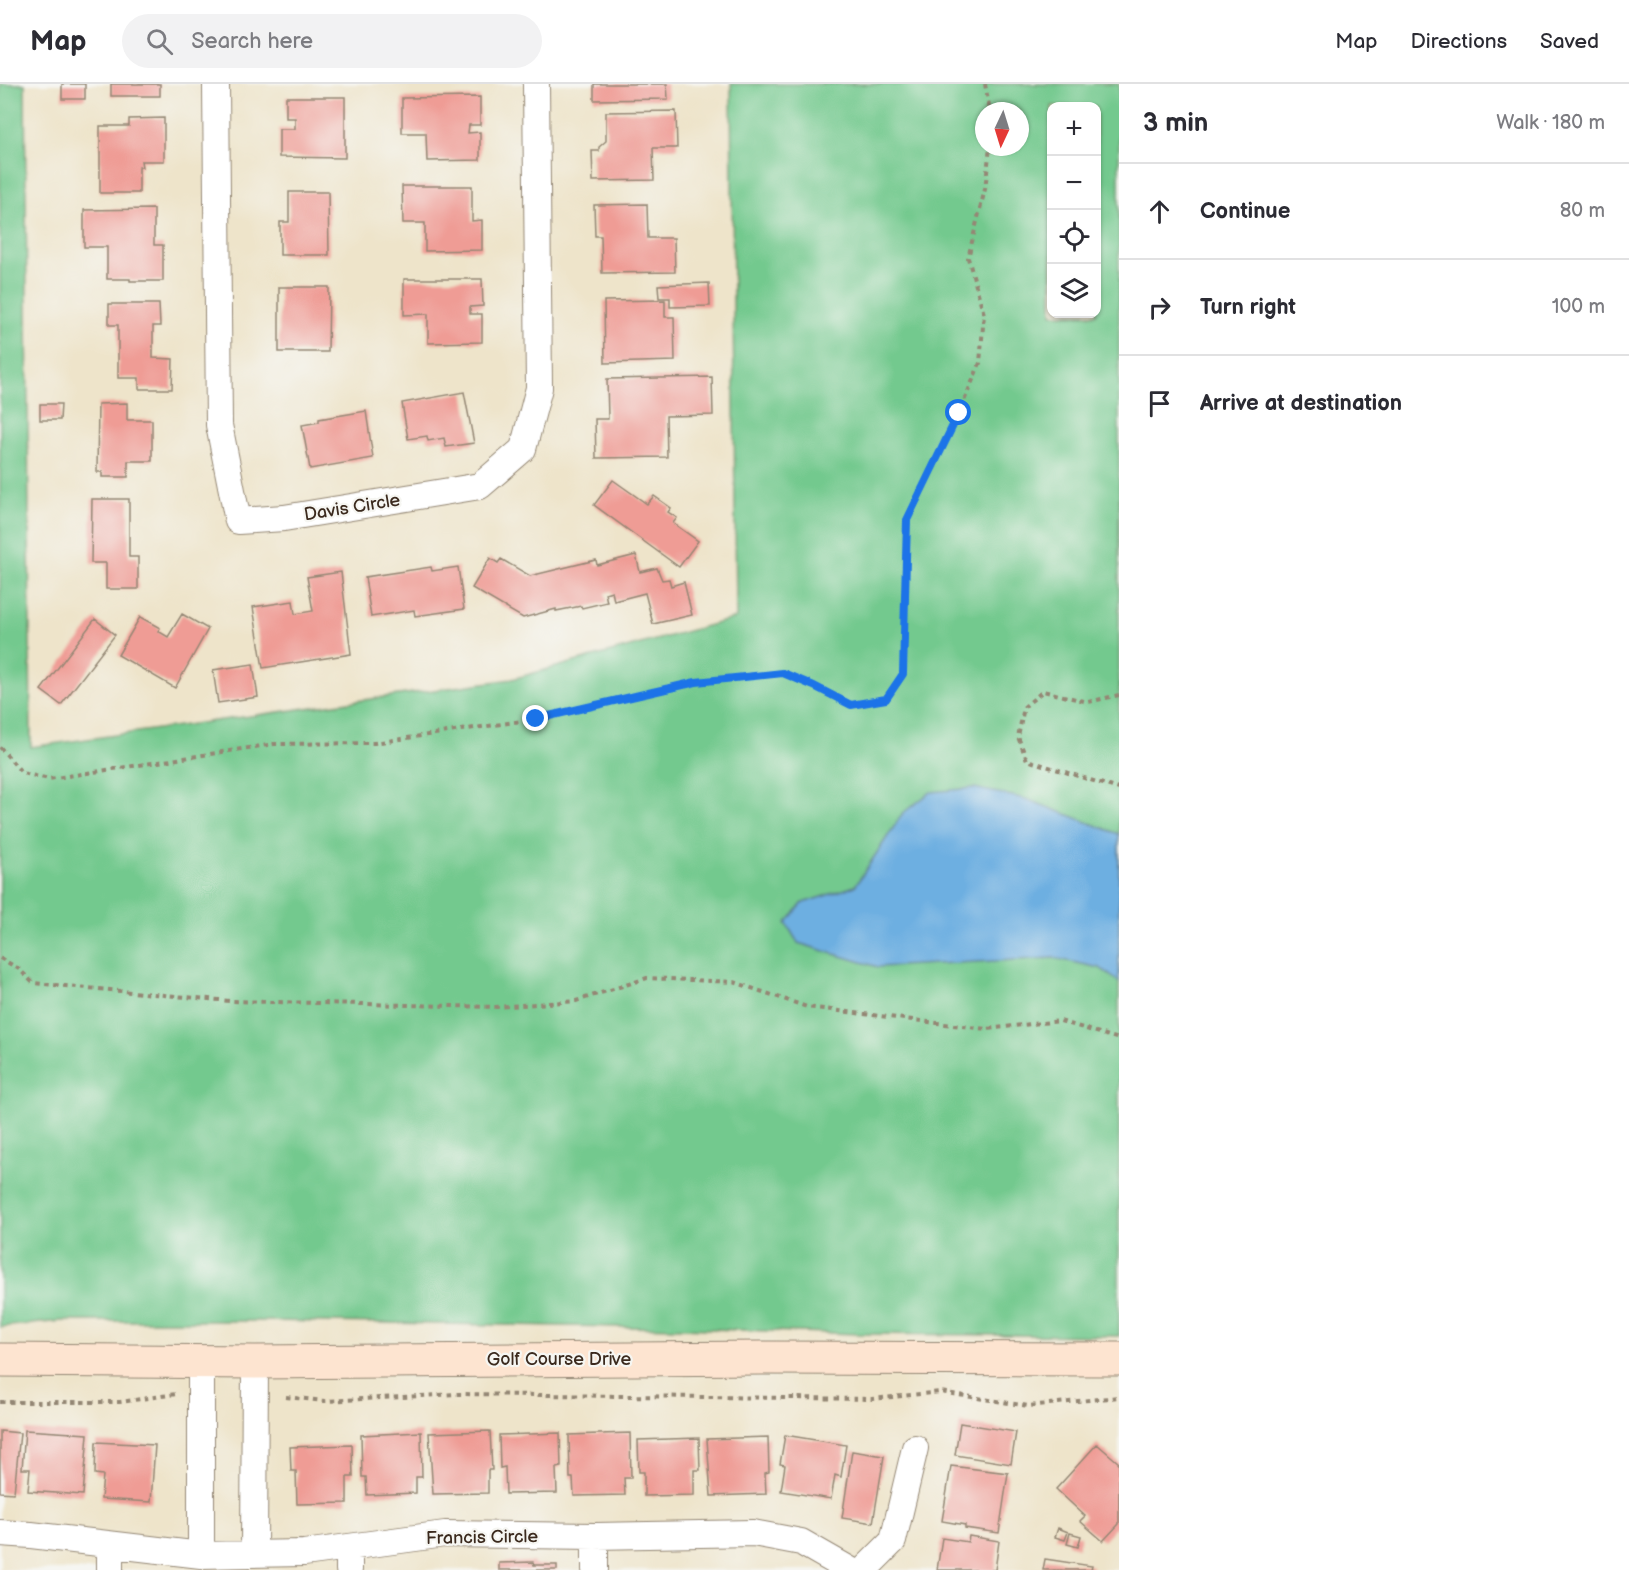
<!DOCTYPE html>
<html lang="en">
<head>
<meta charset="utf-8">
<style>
	:root { --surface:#fff; --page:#f2f2f3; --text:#2b2b33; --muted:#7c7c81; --line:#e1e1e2 }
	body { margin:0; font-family:"Balsamiq Sans",sans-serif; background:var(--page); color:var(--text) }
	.controls { position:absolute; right:18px; top:18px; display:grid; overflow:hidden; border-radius:12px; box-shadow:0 2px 4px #0004 }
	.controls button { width:54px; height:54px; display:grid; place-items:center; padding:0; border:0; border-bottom:2px solid var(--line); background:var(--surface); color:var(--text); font:30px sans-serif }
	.compass { position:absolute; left:975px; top:18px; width:54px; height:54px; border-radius:50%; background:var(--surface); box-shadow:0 2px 4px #0004; rotate:184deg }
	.stop { position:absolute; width:18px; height:18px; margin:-14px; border:4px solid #1a73e8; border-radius:50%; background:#fff }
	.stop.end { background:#1a73e8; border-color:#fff; box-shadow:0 2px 6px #0008 }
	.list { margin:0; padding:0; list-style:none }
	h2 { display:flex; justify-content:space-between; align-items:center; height:78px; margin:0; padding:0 24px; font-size:26px }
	h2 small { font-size:20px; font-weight:400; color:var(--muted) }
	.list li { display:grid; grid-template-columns:39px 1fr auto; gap:18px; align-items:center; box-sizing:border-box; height:96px; padding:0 24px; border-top:2px solid var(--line) }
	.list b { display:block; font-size:22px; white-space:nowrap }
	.list em { font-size:20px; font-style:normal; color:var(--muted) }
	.icon { flex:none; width:33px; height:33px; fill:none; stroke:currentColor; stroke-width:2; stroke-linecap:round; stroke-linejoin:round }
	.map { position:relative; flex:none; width:1119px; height:1486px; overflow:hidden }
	header { display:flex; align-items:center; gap:36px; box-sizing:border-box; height:84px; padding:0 30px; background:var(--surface); border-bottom:2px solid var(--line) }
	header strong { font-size:28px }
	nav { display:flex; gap:33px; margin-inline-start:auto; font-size:21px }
	.search { width:420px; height:54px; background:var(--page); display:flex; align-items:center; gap:15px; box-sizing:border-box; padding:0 21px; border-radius:33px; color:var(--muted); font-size:22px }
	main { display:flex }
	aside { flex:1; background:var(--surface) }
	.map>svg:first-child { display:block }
</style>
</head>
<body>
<header>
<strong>Map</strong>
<div class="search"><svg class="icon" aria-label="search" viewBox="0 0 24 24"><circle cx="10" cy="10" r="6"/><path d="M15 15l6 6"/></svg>Search here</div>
<nav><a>Map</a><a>Directions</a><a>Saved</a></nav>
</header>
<main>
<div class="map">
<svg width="1119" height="1486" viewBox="0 0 1119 1486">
	<rect width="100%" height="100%" fill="#f6f6f2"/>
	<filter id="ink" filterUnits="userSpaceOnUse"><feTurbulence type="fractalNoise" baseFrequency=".0167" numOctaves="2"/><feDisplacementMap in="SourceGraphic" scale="12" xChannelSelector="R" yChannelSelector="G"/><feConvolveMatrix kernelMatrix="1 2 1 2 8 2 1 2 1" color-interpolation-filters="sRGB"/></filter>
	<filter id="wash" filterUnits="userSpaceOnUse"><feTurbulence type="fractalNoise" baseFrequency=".008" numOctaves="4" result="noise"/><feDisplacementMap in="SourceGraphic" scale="24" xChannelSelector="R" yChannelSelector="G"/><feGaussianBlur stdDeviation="1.35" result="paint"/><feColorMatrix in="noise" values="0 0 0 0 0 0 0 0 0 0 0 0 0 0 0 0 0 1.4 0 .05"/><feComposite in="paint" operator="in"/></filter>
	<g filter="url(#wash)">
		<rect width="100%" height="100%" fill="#eee4ca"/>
		<!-- green -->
		<path fill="#73c98e" stroke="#577a56" stroke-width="1.5" fill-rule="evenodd" d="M0,0h25l6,663 481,-68 224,-61 -5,-534h388v1252l-261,-2 -177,-6 -413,-7h-206l-62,6zM1052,22h44v208h-44zM984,27h36v36h-36z"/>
		<!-- water -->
		<path fill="#6dafe1" stroke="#546c80" stroke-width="1.5" d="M974,704l52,11 93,35v148l-19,-14 -46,-10 -176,9 -80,-24 -12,-20 17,-20 52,-17 48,-73 28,-21z"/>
		<g id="blocks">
			<!-- building -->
			<path fill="#ef9c95" d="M62,0h23v15h-23z
				M111,0h49v12h-49z
				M594,0h73l1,15 -74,1z
				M286,13h59v61l-66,-1v-28h16v-11h-9z
				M480,13v28h-11l-1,8 12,-1v28l-53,1 -1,-28h-24v-35z
				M676,27l1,37h-24l1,32 -61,1 -1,-30h7v-4l7,-6v-29z
				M164,34v43h-23l1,6h-3v26h-39v-67h29v-7z
				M402,102h70v35l10,-1v30l-57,1v-28h-22z
				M289,108h39l1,63h-49v-33h9z
				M647,120l1,34h26l1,34 -73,1 -1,-37h-6l-1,-31z
				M154,125v36h9v36h-33v-2h-23v-32h-23v-37z
				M404,195h78l1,27 -13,1v7h12v28l-54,1v-29l-24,1z
				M709,199l1,23 -40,1v-9h-11l-1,-13z
				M279,203h50l-1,65h-49z
				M665,216v17h9l1,44 -70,2 -1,-62z
				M109,220h50l1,22h-7v32l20,1 -1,30h-33v-11h-21v-53h-9z
				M712,293l1,38 -47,1 1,41 -71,1 -1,-39h13l-1,-40z
				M464,308l10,51 -28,4 -2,-9 -16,3 -1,-5 -19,3 -6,-36z
				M127,319v17h25v41h-24v16h-26v-5h-5l1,-68z
				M40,320h21l-1,16h-20z
				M366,327l7,47 -63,11 -8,-44 17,-3v-3z
				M613,396l34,24 7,-8 17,12 -3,4 9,6 -4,5 25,18 -19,26 -85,-62z
				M92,415h37v58h9v32h-32v-26h-15z
				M636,471l4,17 17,-4 5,12 7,-1 2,7 13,-4 8,33 -39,9 -8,-31 -31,8 -2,-10 -7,2 2,9 -25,6 -1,-2 -25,5v-2l-33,9 -51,-30 18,-30 8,5 3,-4 29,17 66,-16 1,5z
				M431,483l1,4 26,-4 6,42 -49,7 -1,-6 -43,7 -6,-40z
				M341,488l10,82 -88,14 -10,-61 40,-6 2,13 18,-3 -6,-34z
				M182,530l26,15 -33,59 -57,-33 22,-38 20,11 -2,3 10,6z
				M95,535l20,16 -54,70 -20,-15z
				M253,580l5,33 -40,6 -5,-33z
				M960,1339l56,9 -5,32 -56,-9z
				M25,1346l63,4 -5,61 -55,-4 2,-22h-8z
				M0,1347l20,2 -6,60 -14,-1z
				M490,1347l2,39h-4v23l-55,1 -4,-61z
				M421,1348l1,45h-6v16l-49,2 -1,-18h-4l-1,-42z
				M560,1349l1,34 -5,1 1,25 -51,1 -1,-27 -5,1 -1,-33z
				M630,1349l1,45h-7l1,17 -51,1 -1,-18h-3l-1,-43z
				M785,1351l61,10 -5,32 -6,-2 -4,24 -50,-8 4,-26 -5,-1z
				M768,1353l1,35 -4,1 1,21 -55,2 -4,-57z
				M699,1354l1,32h-6v25l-50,1v-24h-5l-1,-32z
				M96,1358l59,3 -4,57 -50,-3 2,-24 -8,-1z
				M1097,1360l22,19v61l-16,17 -23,-20 5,-5 -29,-27z
				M352,1361l1,32h-6v26l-50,1 -1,-33h-5l-1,-24z
				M852,1367l32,5 -11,67 -31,-5z
				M951,1382l57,7 -9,60 -34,-5v-3l-23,-4z
				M1058,1444l10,4 -3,8 -10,-3z
				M1070,1449l11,3 -3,11 -11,-3z
				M969,1452l30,5 -4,29h-58l5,-32 26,4z
				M1045,1475l47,7 -1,4h-48z
				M533,1478l1,3h23v5h-58v-7z"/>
		</g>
	</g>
	<g filter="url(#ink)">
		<use href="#blocks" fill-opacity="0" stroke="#948774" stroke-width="1.5"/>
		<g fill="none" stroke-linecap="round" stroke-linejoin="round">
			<!-- street casing -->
			<g stroke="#948774" stroke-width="28">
				<path id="street" d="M216,0l3,341 19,96 46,-3 196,-32 43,-37 16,-61 -3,-304
					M0,1449l31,2 170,20 103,-2 141,-19 150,2 158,-3 48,9 49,28
					M595,1452v34
					M110,1461v25
					M254,1470l1,-192
					M201,1471v-193
					M349,1486v-23
					M864,1486l29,-29 22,-93"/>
			</g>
			<!-- secondary casing -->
			<g stroke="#948774" stroke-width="35">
				<path id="secondary" d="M0,1276l255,2 506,-4 358,1"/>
			</g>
			<!-- path -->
			<path stroke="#948774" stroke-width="4" stroke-dasharray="4.5 4.5" stroke-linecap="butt" d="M985,0l5,27
				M1119,611l-31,7 -45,-11 -19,16 -6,30 9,23 92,29
				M0,663l22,26 27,6 225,-35 100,-1 161,-24 161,-37 87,-9 31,13 37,19 35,-6 17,-25 4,-154 52,-107 21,-50 4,-49 -16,-56 17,-69 5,-42
				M0,874l19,11 14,14 197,18 266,6 80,-6 71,-23 87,4 73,25 179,22 74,-8 59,18
				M286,1313l39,4 133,-7 415,5 67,-7 88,14 91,-9
				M0,1318h120l56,-8"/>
			<!-- street -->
			<use href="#street" stroke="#fff" stroke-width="26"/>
			<!-- secondary -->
			<use href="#secondary" stroke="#fde4d0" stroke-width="33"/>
		</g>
	</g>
	<g fill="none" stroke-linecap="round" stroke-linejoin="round" filter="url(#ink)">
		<!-- route -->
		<path stroke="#1a73e8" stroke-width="8" d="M536,635l160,-37 87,-9 31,13 37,19 35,-6 17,-25 4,-154 52,-107"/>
	</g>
	<g text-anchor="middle" stroke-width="4.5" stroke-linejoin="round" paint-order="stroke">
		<!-- street labels -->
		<g font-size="18" fill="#3b2a1e" stroke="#f6f6f2">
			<text transform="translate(352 423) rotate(-9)" y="6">Davis Circle</text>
			<text x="559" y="1281">Golf Course Drive</text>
			<text transform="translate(482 1453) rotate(-1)" y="6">Francis Circle</text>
		</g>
	</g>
</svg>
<div class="controls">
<button>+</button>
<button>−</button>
<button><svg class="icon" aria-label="locate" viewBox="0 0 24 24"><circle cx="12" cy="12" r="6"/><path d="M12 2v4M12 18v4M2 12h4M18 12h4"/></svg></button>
<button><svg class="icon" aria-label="layers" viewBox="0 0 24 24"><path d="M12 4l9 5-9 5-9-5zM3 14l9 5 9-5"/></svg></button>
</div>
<svg class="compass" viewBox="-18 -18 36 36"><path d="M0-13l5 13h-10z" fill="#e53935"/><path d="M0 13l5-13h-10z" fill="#7c7c81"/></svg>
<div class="stop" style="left:959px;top:329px"></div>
<div class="stop end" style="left:536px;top:635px"></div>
</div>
<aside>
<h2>3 min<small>Walk · 180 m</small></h2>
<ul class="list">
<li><svg class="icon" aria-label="ahead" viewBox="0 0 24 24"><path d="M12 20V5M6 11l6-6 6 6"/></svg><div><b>Continue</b></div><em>80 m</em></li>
<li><svg class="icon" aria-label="right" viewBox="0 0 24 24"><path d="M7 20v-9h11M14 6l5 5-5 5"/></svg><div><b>Turn right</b></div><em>100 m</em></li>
<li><svg class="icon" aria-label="arrive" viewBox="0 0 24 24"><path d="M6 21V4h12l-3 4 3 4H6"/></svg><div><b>Arrive at destination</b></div></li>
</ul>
</aside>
</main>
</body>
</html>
